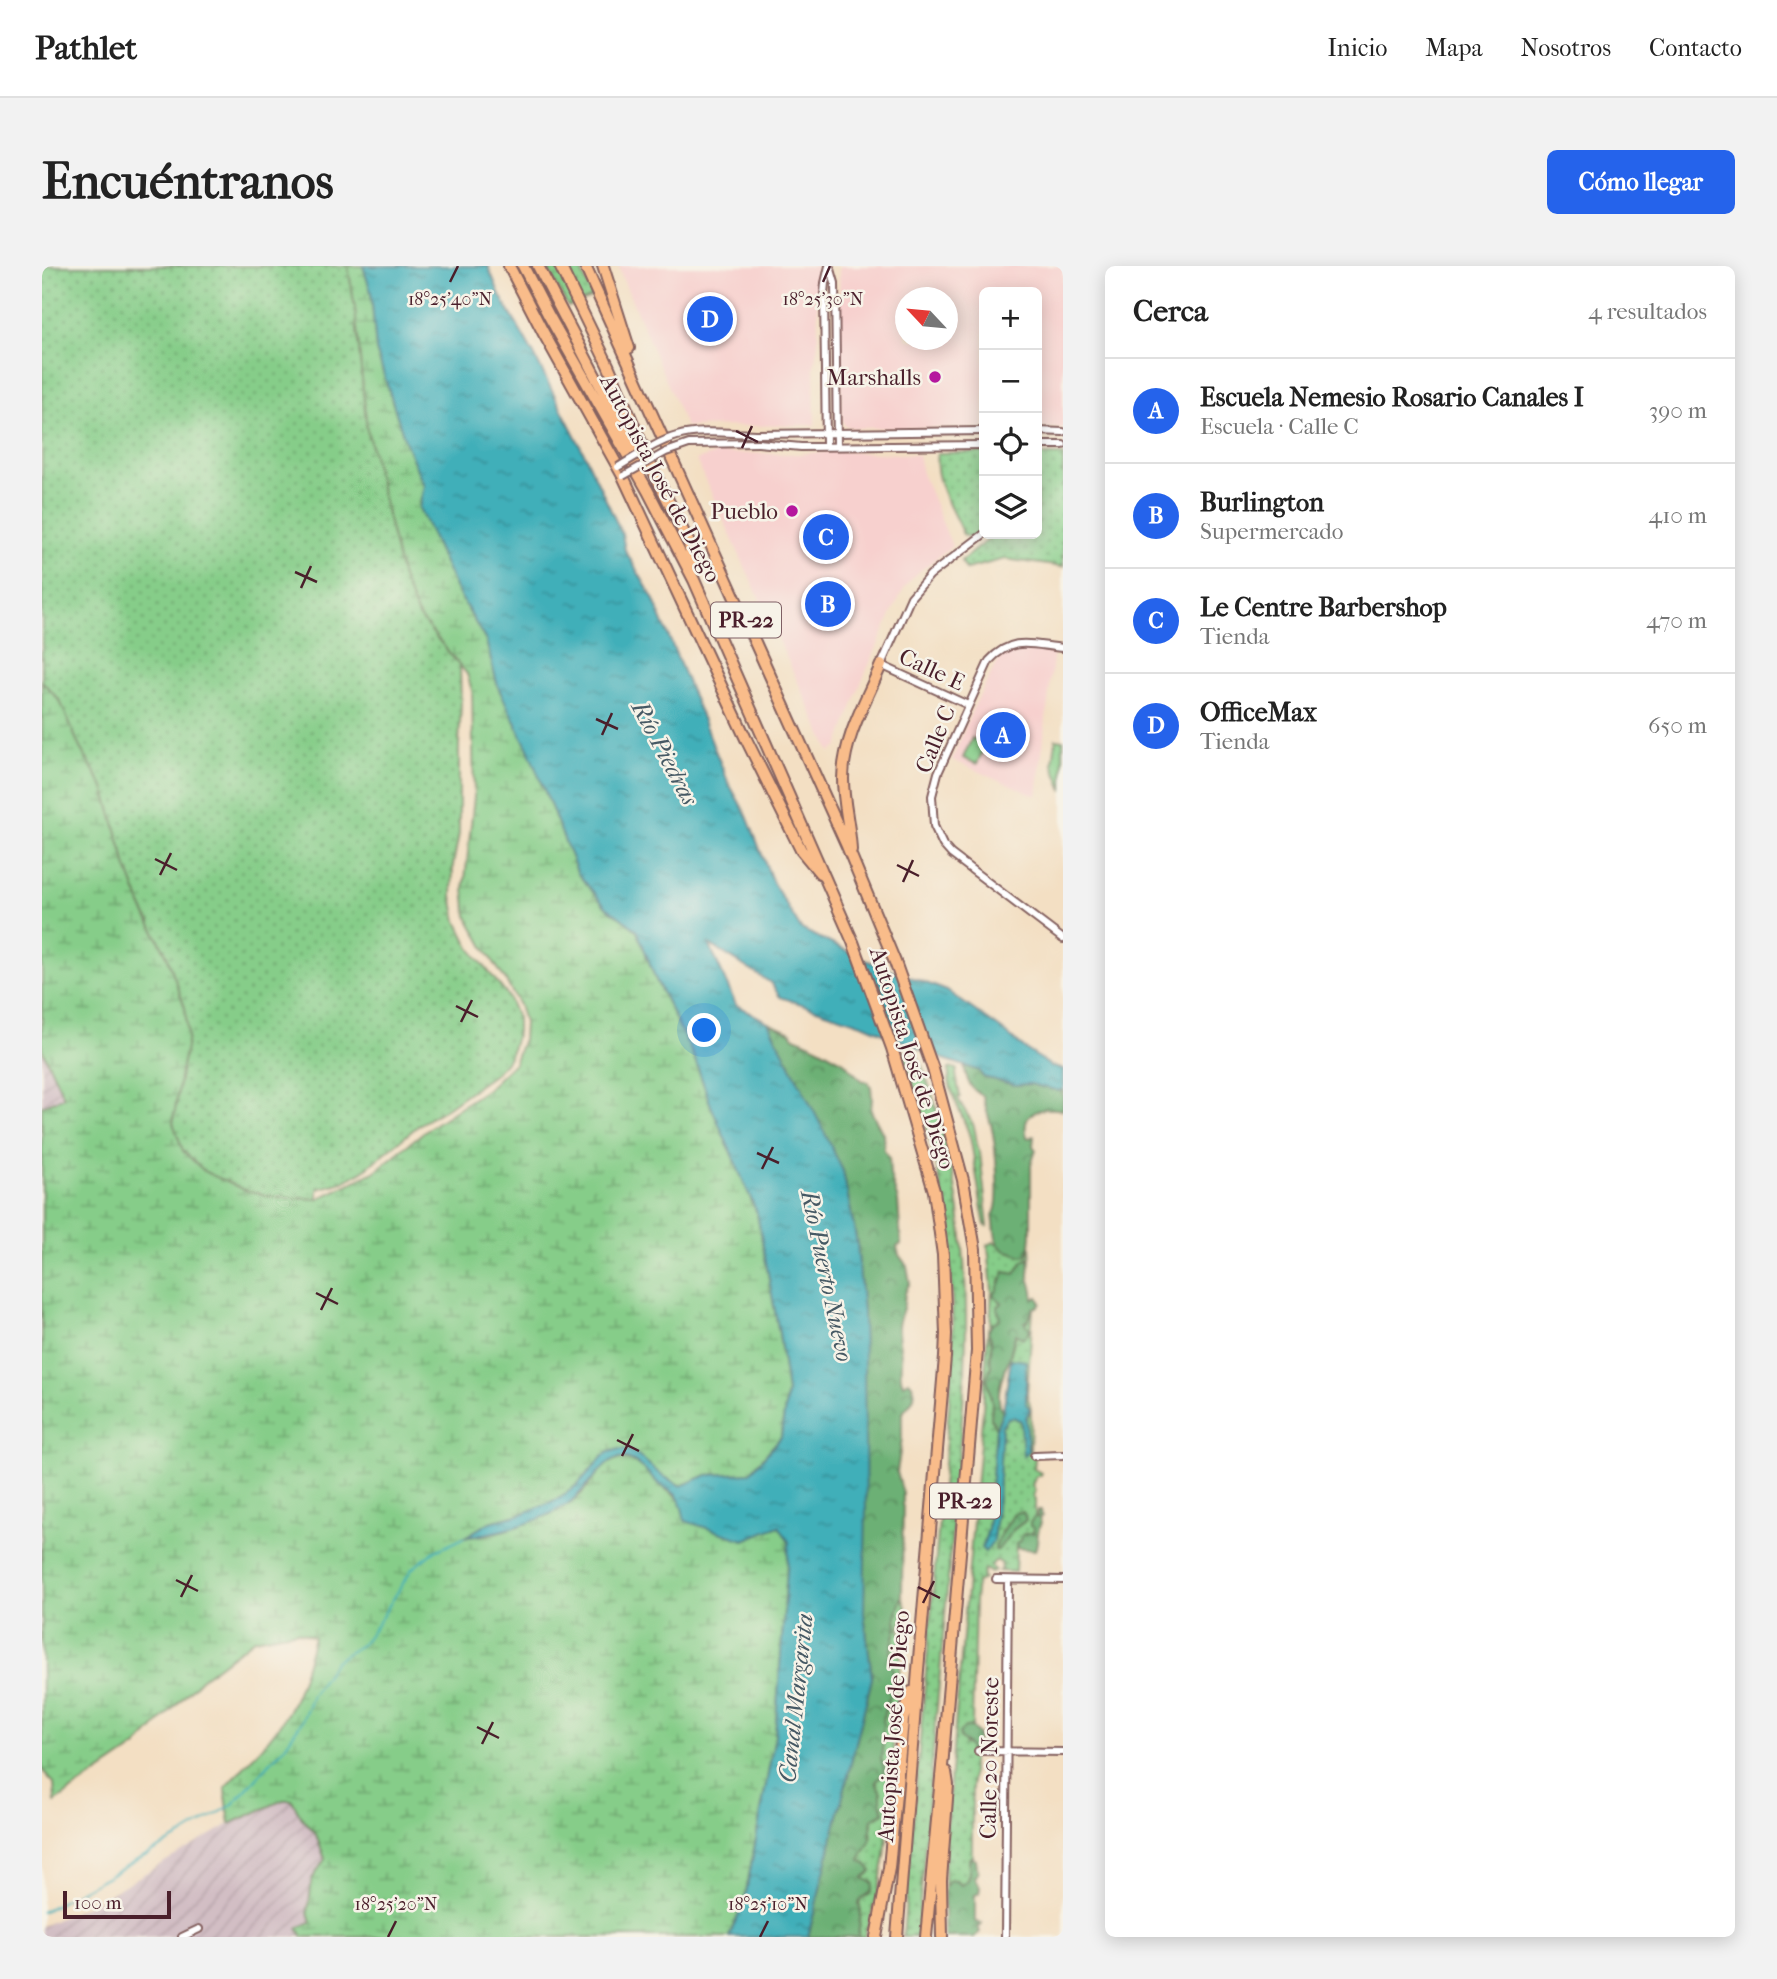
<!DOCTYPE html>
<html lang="es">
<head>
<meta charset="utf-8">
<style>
	:root { --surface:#fff; --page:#f2f2f2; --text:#222; --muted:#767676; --line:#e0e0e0; --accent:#2563eb }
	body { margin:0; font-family:"IM FELL French Canon",serif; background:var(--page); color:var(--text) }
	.controls { position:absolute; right:21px; top:21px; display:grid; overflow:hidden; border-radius:10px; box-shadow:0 4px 18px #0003 }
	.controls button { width:63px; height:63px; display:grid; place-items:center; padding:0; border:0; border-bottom:2px solid var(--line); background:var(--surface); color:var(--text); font:35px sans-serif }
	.compass { position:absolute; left:853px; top:21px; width:63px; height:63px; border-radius:50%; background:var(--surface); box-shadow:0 4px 18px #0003; rotate:296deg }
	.scale { position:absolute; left:21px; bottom:18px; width:108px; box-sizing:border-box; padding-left:7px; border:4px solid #4a1f2b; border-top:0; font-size:19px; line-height:24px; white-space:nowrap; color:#4a1f2b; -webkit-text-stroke:5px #f7f3e8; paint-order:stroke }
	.you { position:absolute; left:663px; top:765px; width:24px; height:24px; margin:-18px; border:5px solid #fff; border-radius:50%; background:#1a73e8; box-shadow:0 0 0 10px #1a73e833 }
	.badge { display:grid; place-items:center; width:46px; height:46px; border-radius:50%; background:var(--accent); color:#fff; font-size:23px; font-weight:700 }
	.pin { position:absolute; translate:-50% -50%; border:4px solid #fff; box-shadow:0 2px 7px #0006 }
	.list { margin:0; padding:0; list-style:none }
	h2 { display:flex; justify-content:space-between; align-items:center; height:91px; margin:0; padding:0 28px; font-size:30px }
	h2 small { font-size:23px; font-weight:400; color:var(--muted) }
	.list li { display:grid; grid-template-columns:46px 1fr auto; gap:21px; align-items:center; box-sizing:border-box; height:105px; padding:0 28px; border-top:2px solid var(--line) }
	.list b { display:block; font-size:26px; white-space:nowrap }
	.list p { margin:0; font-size:23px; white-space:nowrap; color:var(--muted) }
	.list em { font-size:23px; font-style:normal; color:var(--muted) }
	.icon { flex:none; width:38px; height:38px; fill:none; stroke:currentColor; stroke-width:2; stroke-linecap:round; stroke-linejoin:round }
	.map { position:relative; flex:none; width:1021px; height:1671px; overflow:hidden; border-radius:10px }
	header { display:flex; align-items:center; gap:42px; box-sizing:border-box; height:98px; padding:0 35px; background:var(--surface); border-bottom:2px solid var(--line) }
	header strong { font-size:33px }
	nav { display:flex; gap:38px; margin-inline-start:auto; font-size:24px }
	.intro { display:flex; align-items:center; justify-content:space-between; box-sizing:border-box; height:168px; padding:0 42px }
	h1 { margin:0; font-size:49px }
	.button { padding:18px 32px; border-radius:10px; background:var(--accent); color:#fff; font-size:24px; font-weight:700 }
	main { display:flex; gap:42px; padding:0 42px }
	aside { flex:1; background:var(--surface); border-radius:10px; box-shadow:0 4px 18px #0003 }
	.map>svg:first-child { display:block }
</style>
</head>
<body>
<header>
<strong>Pathlet</strong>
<nav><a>Inicio</a><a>Mapa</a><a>Nosotros</a><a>Contacto</a></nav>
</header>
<div class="intro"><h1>Encuéntranos</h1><a class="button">Cómo llegar</a></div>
<main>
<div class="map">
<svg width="1021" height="1671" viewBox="0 0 1021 1671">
	<defs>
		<pattern id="industrial-furrows" width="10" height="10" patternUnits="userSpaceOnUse" patternTransform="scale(1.75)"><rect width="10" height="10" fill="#d2bec4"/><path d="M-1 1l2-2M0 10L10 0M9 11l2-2" fill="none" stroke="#b6a3a9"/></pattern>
		<pattern id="grass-dots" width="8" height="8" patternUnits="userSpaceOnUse" patternTransform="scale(1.75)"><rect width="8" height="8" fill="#86cd89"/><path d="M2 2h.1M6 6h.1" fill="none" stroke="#70a670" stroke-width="1.8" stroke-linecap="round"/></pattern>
		<pattern id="forest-crowns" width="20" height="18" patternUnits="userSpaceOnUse" patternTransform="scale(1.75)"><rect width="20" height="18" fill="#6cb075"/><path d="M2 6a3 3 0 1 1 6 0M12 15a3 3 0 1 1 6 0" fill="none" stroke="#5b8f60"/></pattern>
		<pattern id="wetland-marsh" width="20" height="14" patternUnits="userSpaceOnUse" patternTransform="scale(1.75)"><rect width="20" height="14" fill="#86cd89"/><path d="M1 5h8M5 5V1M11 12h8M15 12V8" fill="none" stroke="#70a670"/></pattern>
		<pattern id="water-ripples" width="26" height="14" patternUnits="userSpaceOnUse" patternTransform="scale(1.75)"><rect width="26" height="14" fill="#3fafb9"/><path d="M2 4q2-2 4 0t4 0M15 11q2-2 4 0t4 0" fill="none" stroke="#378e97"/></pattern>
	</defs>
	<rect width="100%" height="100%" fill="#f7f3e8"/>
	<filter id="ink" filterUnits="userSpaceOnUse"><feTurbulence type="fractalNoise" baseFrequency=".0143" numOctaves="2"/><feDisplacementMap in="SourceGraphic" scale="14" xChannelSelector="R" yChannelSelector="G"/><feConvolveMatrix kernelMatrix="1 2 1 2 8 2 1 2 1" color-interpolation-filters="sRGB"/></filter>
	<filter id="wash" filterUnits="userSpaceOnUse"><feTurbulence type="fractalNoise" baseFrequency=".00686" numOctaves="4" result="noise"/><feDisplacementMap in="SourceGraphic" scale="28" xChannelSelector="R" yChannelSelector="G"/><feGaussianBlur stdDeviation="1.57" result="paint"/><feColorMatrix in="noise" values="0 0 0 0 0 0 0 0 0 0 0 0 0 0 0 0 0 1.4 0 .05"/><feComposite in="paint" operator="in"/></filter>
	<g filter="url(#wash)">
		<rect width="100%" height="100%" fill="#f3dfc3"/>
		<!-- built -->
		<path fill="#f7d0ce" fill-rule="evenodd" d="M577,0h198l1,77 -4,23 1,59 -129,2 -65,-152z
			M797,0h224v162h-26v-136h-53v136h-131l-9,-3 -2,-5zM864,32h42v42h-42z
			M794,185l82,4 4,18 30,73 -36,28 -11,13 -10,19 -34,77 -23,64 -8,5 -134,-292 22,-7 80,1z
			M984,381l28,3 -17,146 -85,-36 20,-50 22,-42 8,-12 11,-6z"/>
		<!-- industrial -->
		<path fill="url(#industrial-furrows)" d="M0,783l22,48 -22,9z
			M241,1534h9l9,17 14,15 10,27 -13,20 -1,43 -12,6 4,9h-261v-11l50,-22 138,-80z"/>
		<!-- grass -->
		<path fill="url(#grass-dots)" stroke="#68765a" stroke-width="2" fill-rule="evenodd" d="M0,0h306l7,42 12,121 35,149 16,37 42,51 1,38 -2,40v90l-6,31 -1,31 5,25 13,27 38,48 9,22v14l-6,21 -6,10 -12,12 -45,32 -29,18 -56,46 -20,11 -25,7v10l-45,-2 -28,-7 -40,-17 -22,-22 -10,-28 8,-52 7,-34 -3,-29 -18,-52 -25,-49 -15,-39 -23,-80 -24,-40 -20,-47 -18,-20z
			M504,0h33l14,31 -25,10z
			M942,186v76c-7,6 -12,14 -21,6 -11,-25 -30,-53 -26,-81z
			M995,189h26v112l-58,-8 -39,10 -5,-8 34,-27h42z
			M860,785l16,6c48,116 54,237 44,361l-45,519h-14l48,-554c4,-75 1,-150 -16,-224 -9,-37 -21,-72 -33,-108z
			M910,802l5,1 -1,5 4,23 -2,1c4,10 11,18 15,26 4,10 2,20 7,29l8,73 -3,-1c-6,-29 -9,-59 -15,-88 -6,-22 -23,-44 -21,-68z
			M952,976l27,14 6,-1 3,-9 1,17 -2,-4 -6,2 -8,13 -14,4 -4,14 5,11 -2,16 -10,7 2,-36 -4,-45z
			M991,1042l-6,86 4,15 -1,42 5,7 -1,11 7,4v3h-5l-4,9 3,5 -2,7 2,2v18l-5,6v3l4,2 -1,5h-6l-6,9 -5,2 -1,28 -17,-1 3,-1 1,-6 -4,-3h-3l-4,5 4,5 -5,2 -1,-2 -5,-2 -2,9 2,1 -7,3 -2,18 -3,127h-5l-3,17 4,1 4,10v102l-3,1v10l1,3 -4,11 -5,3 -5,-4 -12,7 1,-47 38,-433 5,-79 5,10v4l-3,15 2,8 -5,12 5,24 -1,17 5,9 -8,101 -6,20 3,3 8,-11 5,-45 4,-70 6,-8 5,-1 8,4 7,30 -2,-33 3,-5 -18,-54 -2,1 7,-26 7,4 5,-4 2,-5 -6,-7 4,-1zM980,1246l2,1v9l-11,8 -16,20 -2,-5 4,-4 2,-9 13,-19z
			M860,1330l4,11 -6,21 2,12 -9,104 2,15 -10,97 -8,41 -13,40h-6l3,-26 -2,-8 2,-5 8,-3 -6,-17 8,-6 -4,-7 -7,-5 10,-19 2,-22 12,-6 -3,-10v-10l-5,-11 7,-8 1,-6 -3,-10 2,-15v-25l3,-13 4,-10 3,-22 -3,-20 7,-26 -1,-11z"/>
		<!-- forest -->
		<path fill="url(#forest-crowns)" stroke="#5b6850" stroke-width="2" d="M726,756l23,10 2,4 22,10 29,16 17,18 7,2 3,5 1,11 -1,13 12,23 1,16 5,7 1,18 8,26 3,43 -4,3 2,8 8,11 3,17c-8,12 -4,15 -7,25 -2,8 -6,14 -5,22 0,11 4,22 3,33 0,8 -2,13 2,21l6,-3c12,12 2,23 -7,32v25l-5,34 6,22 -1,102 -6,20 1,11 -7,26 3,20 -3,23 -4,9 -3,13v25l-2,15 3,10 -1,6 -7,8 5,11v10l3,10 -12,6 -2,22 -10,19 7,5 5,6 -9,7 10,5c0,9 -3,12 -12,15l-2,5 2,8 -3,26h-50l64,-259 -8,-65 -1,-301 -6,-69 -14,-72z
			M922,800l16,5 3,6 32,8 15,-1 29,7 4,-2v21c-22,-4 -43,1 -36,27l3,1 4,-2 -1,10 3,4 -5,15v70l-1,11 -3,9 -6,1c-6,-4 -12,-4 -17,-6 -11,-7 -9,-25 -11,-35 9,-11 2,-71 -1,-87 -3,-11 -7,-21 -9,-32 -14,-7 -16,-16 -19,-30z
			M987,992c2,7 0,12 0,18 1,8 6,13 4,23l5,-2 3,6 -4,4 -4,1 -5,13 -3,1 5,7 -2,5 -5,4 -7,-4c-4,9 -5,19 -8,28 -6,13 -14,37 -5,49l-7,17 -5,-9 1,-17 -5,-24 4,-12c-3,-12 5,-22 -3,-34l4,-8 8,-5 -3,-11 5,-5 -9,-8 5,-6v-2l7,-15 10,2 8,-13z
			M996,1244h3l1,6 -3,2 2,5c-5,8 -2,18 -6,27l-18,-2 -1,-4 5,-3 1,-6 5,-2h6l1,-5 -4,-2v-3l3,-5 4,-1z
			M980,1246l2,2 2,6 -13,10 -15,20h-3c2,-15 13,-24 19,-37z
			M923,1461h7l6,7 -1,10 5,1 -4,6 -6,4 -4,-10 -8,-6 -1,-6z
			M929,1591l5,3 2,13 -4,4 6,10 -1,6 -4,2v27l7,1 -1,3 -3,1 2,5 -6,5h-30v-49l6,-8 6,1 5,4c13,-7 5,-18 10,-28z"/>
		<!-- wetland -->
		<path fill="url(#wetland-marsh)" stroke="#68765a" stroke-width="2" d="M306,0h15l8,26 5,58 29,91 19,45 -5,22 37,81 30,52 12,46 29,59 51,128 27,32 32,24 19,50 38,77 17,49 46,107 22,120 8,59 -6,45 -31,36 -43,2 -26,11 -20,-11 -23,-20 -10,-5 -8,-1 -11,3 -5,3 -26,29 -18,14 -38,16 -32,8 -25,15c31,-1 92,-21 115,-42 14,-14 26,-42 49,-35 13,3 19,15 29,23 24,21 59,39 86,57l35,-15 10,17 -14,194 -30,162 -16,39h-426l-5,-9 13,-6 -3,-10 4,-33 13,-20 -10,-27 -14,-15 -9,-17h-9l-53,24 -5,-36c20,-22 41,-43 58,-68 16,-24 23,-54 31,-83l-16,-6 -44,8 -53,40 -65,68 -81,55 -1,-19 -12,-13v-664l22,-9 -22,-48v-368l18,20 20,47 24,40 23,80 15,39 25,49 18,52 3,29 -7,34 -8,52 10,28 22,21 40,18 28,7 45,2 56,-27 52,-42 61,-41 27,-26 9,-24 1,-16 -5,-18 -13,-24 -22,-34 -17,-31 -3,-27 10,-92 -2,-106 -5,-17 -49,-59 -16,-37 -35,-149 -12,-121z"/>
		<!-- pitch -->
		<path fill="#86cd89" stroke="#68765a" stroke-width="2" d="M930,472l14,6 -9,20 -14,-6z
			M1014,473l7,1v51l-10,-27z"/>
		<!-- water -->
		<path fill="url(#water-ripples)" stroke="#446772" stroke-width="2" d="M321,0h125l12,29 34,60 50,98 38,81 3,16 28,48 75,184 19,34 26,67 28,46 62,30 84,32 55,39 22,18 27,18 12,3v20l-4,2 -29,-7 -15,1 -32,-8 -3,-6 -39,-13 -76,-33 -85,-28 -9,-14 -62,-39 27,61 32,17 51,99 24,50 14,72 6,69 1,44 2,153 -2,104 8,65 -64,259h-79l16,-39 30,-162 14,-194 -10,-16 -35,14 -59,-19c-2,-7 -3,-19 -8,-25 -4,-5 -13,-8 -18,-12 -12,-10 -25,-32 -44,-25 -13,5 -32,34 -46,44 -27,20 -74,30 -106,35l27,-16 32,-8 38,-16 18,-14 26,-29 5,-3 11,-3 8,1 10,5 23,20 20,11 26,-11 43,-2 31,-36 6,-45 -8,-59 -22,-120 -46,-107 -17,-49 -38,-77 -19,-50 -32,-24 -27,-32 -51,-127 -29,-60 -12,-46 -30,-52 -37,-81 5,-22 -19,-45 -29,-91 -5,-58z
			M969,1093l15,2v43l4,5 -4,9 2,33 -5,5 -2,-35 -8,-4 -5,1 -6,8 -4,70 -5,45 -8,11 -3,-3 6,-20 3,-30 -2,-2 2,-7 5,-62 7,-17z"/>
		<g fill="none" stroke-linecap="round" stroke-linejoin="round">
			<!-- stream -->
			<path stroke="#3fafb9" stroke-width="2" d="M0,1646l141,-77 49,-30 52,-57 18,-27 10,-26 23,-34 27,-17 16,-21 34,-54 21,-17 31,-14"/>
		</g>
	</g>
	<g filter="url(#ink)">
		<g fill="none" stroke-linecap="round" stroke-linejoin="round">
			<!-- minor casing -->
			<g stroke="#856260" stroke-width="10">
				<path id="minor" d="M788,0l5,17 2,163
					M995,165l26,1
					M717,168l225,-3
					M716,177l43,4 183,-2
					M995,179h26
					M784,180l-2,-152 1,-11 4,-17
					M1021,382c-31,-3 -50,-13 -74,13l-51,112 -6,23 2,30 9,19 8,9 112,85
					M926,439l-87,-40 30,-68 19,-22 54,-41
					M992,1190l29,-1
					M954,1313l67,1
					M936,1485l85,1
					M140,1671l17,-8
					M963,1671l3,-357"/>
			</g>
			<!-- motorway casing -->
			<g stroke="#856260" stroke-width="14">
				<path id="motorway" d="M467,0l34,66 80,144 124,265 54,109 19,23
					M481,0l26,50 99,175 46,89 159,362 39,106 42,143 9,64 3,79 -1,23 -27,313 -21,267
					M496,0l93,179 5,15
					M518,0l48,99 45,105 36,73 4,27
					M543,0l262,580 48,116 38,107 30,111 12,69 2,102 -34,405 -17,181
					M561,0l26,82
					M809,584c-1,-24 -8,-47 -8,-71 0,-40 23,-78 38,-114
					M834,1671l13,-69 14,-148 8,-28
					M900,1671l-1,-57 7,-95 -2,-13"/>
			</g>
			<!-- minor -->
			<use href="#minor" stroke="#fff" stroke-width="6"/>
			<!-- motorway -->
			<use href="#motorway" stroke="#f9bc8a" stroke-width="10"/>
			<!-- minor-bridge casing -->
			<g stroke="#856260" stroke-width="10" stroke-linecap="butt">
				<path id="minor-bridge" d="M576,201c19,-11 38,-25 59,-31 23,-7 58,-2 82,-2
					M581,210l43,-24 23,-8 69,-1"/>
			</g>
			<!-- minor-bridge -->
			<use href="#minor-bridge" stroke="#fff" stroke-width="6"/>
		</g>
	</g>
	<!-- ticks -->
	<path fill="none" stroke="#4a1f2b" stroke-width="2.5" d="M408,16l8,-16M781,16l7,-16M694,165l22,11M700,182l10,-22M253,306l22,10M259,322l10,-22M554,453l22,10M560,469l10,-22M113,593l22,11M855,599l22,11M118,609l11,-22M861,616l10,-22M414,740l22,11M419,756l11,-22M715,887l22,10M720,903l11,-22M274,1027l22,11M279,1044l11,-22M575,1174l22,11M580,1190l11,-22M134,1314l22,11M876,1321l22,11M139,1331l11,-22M881,1337l11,-22M435,1461l22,11M440,1478l11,-22M346,1671l8,-16M718,1671l8,-16"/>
	<!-- markers -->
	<g fill="#b5179e" stroke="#f7f3e8" stroke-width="2.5">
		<circle cx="893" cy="111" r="7"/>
		<circle cx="750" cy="245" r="7"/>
	</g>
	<g text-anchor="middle" stroke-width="5" stroke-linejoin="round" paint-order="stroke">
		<!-- shield labels -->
		<g fill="#f7f3e8" stroke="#7e5f64" stroke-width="2">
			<rect x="669" y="336.5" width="70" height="35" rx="5"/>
			<rect x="888" y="1217.5" width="70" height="35" rx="5"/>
		</g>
		<g font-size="21" font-weight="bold" fill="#4a1f2b">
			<text x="704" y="361">PR-22</text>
			<text x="923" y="1242">PR-22</text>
		</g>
		<!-- poi labels -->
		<g font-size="23" fill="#4a1f2b" stroke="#f7f3e8" text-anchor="end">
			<text x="879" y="119">Marshalls</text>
			<text x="736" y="253">Pueblo</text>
		</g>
		<!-- street labels -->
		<g font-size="23" fill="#4a1f2b" stroke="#f7f3e8">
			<text transform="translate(619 212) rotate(62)" y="8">Autopista José de Diego</text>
			<text transform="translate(890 403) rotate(25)" y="8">Calle E</text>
			<text transform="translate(893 473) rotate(-68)" y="8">Calle C</text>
			<text transform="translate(871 792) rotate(72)" y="8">Autopista José de Diego</text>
			<text transform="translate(851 1460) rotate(-86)" y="8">Autopista José de Diego</text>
			<text transform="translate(947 1492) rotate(-89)" y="8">Calle 20 Noreste</text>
		</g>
		<!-- water labels -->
		<g font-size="24" font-style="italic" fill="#465964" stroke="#f7f3e8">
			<text transform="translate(623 487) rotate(62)" y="8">Río Piedras</text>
			<text transform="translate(785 1010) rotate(78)" y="8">Río Puerto Nuevo</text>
			<text transform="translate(754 1432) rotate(-84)" y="8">Canal Margarita</text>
		</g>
	</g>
	<g font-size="18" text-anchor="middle" fill="#4a1f2b" stroke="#f7f3e8" stroke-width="5" stroke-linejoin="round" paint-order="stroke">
		<text x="408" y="39">18°25'40"N</text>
		<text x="781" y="39">18°25'30"N</text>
		<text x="354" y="1644">18°25'20"N</text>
		<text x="726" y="1644">18°25'10"N</text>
	</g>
</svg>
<div class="controls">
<button>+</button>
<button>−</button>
<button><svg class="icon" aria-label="locate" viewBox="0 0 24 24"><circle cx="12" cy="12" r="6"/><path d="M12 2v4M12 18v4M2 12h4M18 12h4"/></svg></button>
<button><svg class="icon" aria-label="layers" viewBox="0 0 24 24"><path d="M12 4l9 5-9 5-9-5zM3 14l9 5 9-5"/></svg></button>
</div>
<svg class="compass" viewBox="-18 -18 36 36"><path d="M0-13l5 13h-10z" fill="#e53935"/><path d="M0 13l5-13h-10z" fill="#767676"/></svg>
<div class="scale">100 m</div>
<div class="you"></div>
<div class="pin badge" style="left:961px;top:469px">A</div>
<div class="pin badge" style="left:786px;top:338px">B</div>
<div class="pin badge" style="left:784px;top:271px">C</div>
<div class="pin badge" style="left:668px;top:53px">D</div>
</div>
<aside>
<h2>Cerca<small>4 resultados</small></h2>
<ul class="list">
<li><span class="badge">A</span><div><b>Escuela Nemesio Rosario Canales I</b><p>Escuela · Calle C</p></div><em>390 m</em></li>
<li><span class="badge">B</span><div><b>Burlington</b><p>Supermercado</p></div><em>410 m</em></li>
<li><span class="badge">C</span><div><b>Le Centre Barbershop</b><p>Tienda</p></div><em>470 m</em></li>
<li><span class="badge">D</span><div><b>OfficeMax</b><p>Tienda</p></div><em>650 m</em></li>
</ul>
</aside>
</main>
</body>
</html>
